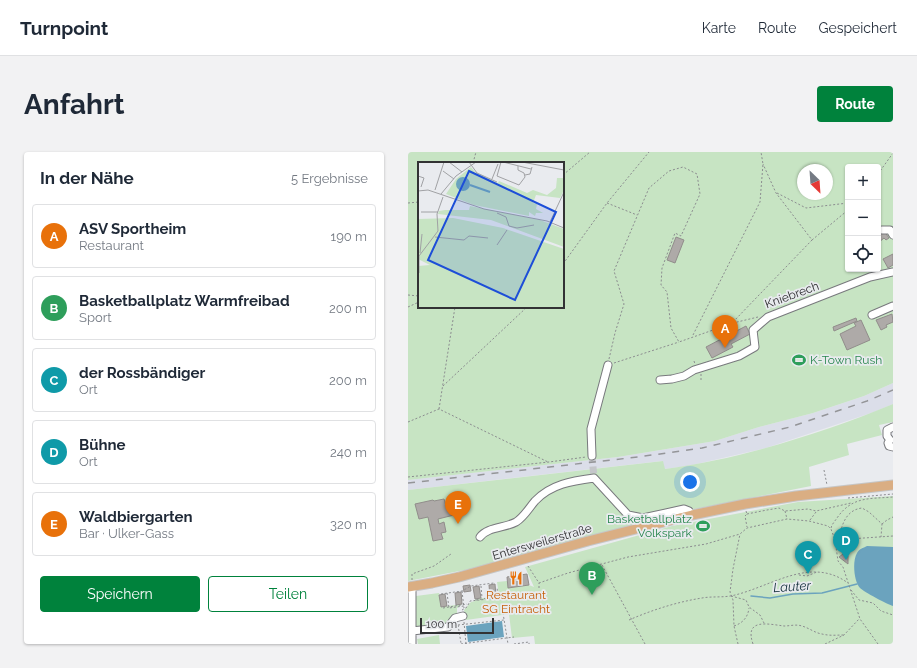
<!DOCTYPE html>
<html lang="de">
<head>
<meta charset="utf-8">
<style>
	:root { --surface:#fff; --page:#f2f2f3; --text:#1f2937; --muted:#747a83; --line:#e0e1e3; --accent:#00823c }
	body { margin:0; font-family:Raleway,sans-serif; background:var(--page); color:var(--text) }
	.controls { position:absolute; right:12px; top:12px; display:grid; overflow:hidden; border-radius:4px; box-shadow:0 1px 3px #0004 }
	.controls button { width:36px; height:36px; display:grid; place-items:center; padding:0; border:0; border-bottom:1px solid var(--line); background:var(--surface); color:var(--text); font:20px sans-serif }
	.compass { position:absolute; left:389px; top:12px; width:36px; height:36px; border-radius:50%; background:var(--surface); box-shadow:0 1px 3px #0004; rotate:155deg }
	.scale { position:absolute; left:12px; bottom:10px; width:74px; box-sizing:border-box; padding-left:4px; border:2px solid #323234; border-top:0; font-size:11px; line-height:14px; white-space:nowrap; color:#323234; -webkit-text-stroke:3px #e9ebef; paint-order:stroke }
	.you { position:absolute; left:282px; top:330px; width:14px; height:14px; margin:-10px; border:3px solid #fff; border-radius:50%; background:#1a73e8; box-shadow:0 0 0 6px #1a73e833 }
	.badge { display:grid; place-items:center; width:26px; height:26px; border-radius:50%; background:var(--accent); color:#fff; font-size:13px; font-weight:700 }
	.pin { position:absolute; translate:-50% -33px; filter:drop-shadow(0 1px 2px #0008) }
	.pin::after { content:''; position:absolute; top:21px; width:14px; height:12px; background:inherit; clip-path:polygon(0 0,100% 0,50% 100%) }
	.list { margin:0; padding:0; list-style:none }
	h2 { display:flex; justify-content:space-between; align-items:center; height:52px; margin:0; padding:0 16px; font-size:17px }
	h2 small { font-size:13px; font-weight:400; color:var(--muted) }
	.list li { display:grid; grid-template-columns:26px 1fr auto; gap:12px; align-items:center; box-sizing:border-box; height:64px; margin:0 8px 8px; padding:0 8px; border:1px solid var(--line); border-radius:4px }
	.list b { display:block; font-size:15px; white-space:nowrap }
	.list p { margin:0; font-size:13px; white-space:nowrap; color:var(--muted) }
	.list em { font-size:13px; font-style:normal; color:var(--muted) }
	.actions { display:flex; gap:8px; padding:12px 16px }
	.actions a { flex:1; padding:9px 0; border:1px solid var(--accent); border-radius:4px; text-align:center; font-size:14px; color:var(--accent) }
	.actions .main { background:var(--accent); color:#fff }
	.icon { flex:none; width:22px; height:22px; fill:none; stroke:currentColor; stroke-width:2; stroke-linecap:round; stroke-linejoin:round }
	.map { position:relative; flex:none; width:485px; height:492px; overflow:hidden; border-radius:4px }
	header { display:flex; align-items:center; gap:24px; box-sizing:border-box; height:56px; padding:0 20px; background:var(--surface); border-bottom:1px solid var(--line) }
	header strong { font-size:19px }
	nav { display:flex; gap:22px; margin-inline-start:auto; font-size:14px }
	.intro { display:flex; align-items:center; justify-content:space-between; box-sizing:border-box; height:96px; padding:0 24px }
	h1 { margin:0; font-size:28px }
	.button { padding:10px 18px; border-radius:4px; background:var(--accent); color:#fff; font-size:14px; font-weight:700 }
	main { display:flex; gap:24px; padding:0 24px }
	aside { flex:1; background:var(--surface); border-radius:4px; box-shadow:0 1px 3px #0004 }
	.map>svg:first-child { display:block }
</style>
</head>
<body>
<header>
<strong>Turnpoint</strong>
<nav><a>Karte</a><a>Route</a><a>Gespeichert</a></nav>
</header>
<div class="intro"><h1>Anfahrt</h1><a class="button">Route</a></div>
<main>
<aside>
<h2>In der Nähe<small>5 Ergebnisse</small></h2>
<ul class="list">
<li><span class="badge" style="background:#e8710a">A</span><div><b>ASV Sportheim</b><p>Restaurant</p></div><em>190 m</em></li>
<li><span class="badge" style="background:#2e9e5b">B</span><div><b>Basketballplatz Warmfreibad</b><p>Sport</p></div><em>200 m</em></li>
<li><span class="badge" style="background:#0f9aa8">C</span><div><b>der Rossbändiger</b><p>Ort</p></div><em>200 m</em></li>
<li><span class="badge" style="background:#0f9aa8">D</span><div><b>Bühne</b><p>Ort</p></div><em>240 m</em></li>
<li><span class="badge" style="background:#e8710a">E</span><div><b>Waldbiergarten</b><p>Bar · Ulker-Gass</p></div><em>320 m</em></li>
</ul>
<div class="actions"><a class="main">Speichern</a><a>Teilen</a></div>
</aside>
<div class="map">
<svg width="485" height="492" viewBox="0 0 485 492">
	<rect width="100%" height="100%" fill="#e9ebef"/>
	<!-- built -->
	<path fill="#dbdee9" d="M485,231v21l-19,8 -108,36 -78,18 -24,3 -2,-8 -254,29v-10l210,-23 97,-16 44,-14 54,-14 51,-17z"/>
	<!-- green -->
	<path fill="#c7e4c3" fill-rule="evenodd" d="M0,0h485v231l-29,13 -51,17 -54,14 -44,14 -97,16 -210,23zM11,11h144v144h-144zM440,15h30v102h-30zM395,18h24v24h-24z
		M485,252v18l-14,3 3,10 -35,9 2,11 -40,12 2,19 -132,26 -199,55 -72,14v-91l255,-29 2,8c75,-10 158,-36 228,-65z
		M485,344v148h-358l-1,-8 -22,2 -3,-24 -43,6 -2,-10 7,-8 4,-1v-2l24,-3 -2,-14 10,-1 2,7 20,-3 5,2 -9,-20 147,-41 126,-24z
		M31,441l2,14 21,-3 -5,4v6l-9,9 -4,1v-1h-3v1l-25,4v-32z
		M31,483l1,9h-22l-1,-5z"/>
	<!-- water -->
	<path fill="#6ba3be" d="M459,394l26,1v59c-6,-2 -29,-14 -33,-18 -6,-6 -8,-27 -3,-35 2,-4 6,-5 10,-7z
		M94,469l2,16 -36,5 -2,-16z"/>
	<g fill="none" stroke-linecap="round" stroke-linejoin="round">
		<!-- stream -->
		<path stroke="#6ba3be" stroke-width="1.5" d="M343,444l19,2 23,-4 29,-1 35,-9"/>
	</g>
	<!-- building -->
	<path fill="#aeaaa8" stroke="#918d8b" d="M476,79l5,7 -3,2 -2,-2 -6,5v-11l2,2z
		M268,85l8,3 -9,23 -8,-3z
		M485,102v11l-5,3 -5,-9z
		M484,162l1,8 -7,3 1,2 -6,3 -5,-10z
		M448,166l1,3 -23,10 -1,-4z
		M453,168l9,20 -23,10 -7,-16 16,-8 -2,-3z
		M338,174l4,8 -19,10 2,3 -21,11 -6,-11z
		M36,347l3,10 9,-3 2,8 -20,5 1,5 5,-2 2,10 -5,1 2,6 -10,2 -5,-24 -9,2 -4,-15 18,-4 1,1z
		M435,402l5,2v8l-9,-7z
		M119,422l2,11 -21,3 -1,-11z
		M87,432l1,12 -6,1 -1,-12z
		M62,433l1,6 -7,1 -1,-6z
		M71,434l2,12 -6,1 -2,-12z
		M53,440l1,12 -6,1 -1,-12z
		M37,442l2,12 -6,1 -2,-12z"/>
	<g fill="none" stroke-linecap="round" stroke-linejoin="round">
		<!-- minor-tunnel -->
		<path stroke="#c4c6ca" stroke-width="7" stroke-dasharray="7 3.5" stroke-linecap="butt" d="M184,304l2,22"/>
		<!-- minor casing -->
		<g stroke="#78797d" stroke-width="9">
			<path id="minor" d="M474,78h8l3,5
				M464,163l21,-9
				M252,228l12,-1 12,-3 10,-6 45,-14 16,-9 -2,-17 15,-13 102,-40 23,-5
				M482,288l-3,-4v-6l6,-3
				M482,288l-2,3 1,3 4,1
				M184,304l-1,-27 17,-64
				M72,385c7,-10 25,-9 36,-15 8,-5 13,-14 19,-21 16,-17 37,-20 59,-23l34,37 15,3 41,-9 5,2 3,4
				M4,479l36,-4 7,-9 8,-2
				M4,492v-58"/>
		</g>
		<!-- major casing -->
		<g stroke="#c6c6c6" stroke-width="11">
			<path id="major" d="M0,435l24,-4 27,-6 129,-36 104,-26 53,-11 51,-8 97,-11"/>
		</g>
		<!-- path -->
		<path stroke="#8b8c8f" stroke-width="1" stroke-dasharray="2 2" stroke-linecap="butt" d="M65,11l3,-11
			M470,22l15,-21
			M155,23l27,-23
			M369,41l29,15 42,-5
			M0,51l11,-1
			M199,51l30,12
			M404,88l36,-30
			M155,112l44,-61 42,-51
			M0,143l11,1
			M0,155l11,-5
			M325,170l79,-82 -36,-47 -13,-29
			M285,183l67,-133 3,-38 -2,-12
			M201,207l6,-26 9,-29 -10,-33 35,-83 20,-17 14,-4 14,7 3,20 -19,42 -6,-3 -13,35 -1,17 6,7 4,36 8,14 54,-19 25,-6
			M286,209l1,3
			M206,211l65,-21
			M293,222v7
			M35,234l84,-79
			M31,257l16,-102
			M0,270l31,-13 109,53
			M416,318l3,15
			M0,325l141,-15 37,-5
			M440,346l45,-4
			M338,359l1,3 -2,2 2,11
			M377,359l2,8
			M339,362l20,-4 12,-2 6,3 23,-2 8,2 35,-8
			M402,368l6,-8
			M474,372l5,-4 6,-3
			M423,376c1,-4 4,-7 6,-10 15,-22 33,-19 56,-21
			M427,388l58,-4
			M431,388c2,-13 6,-30 23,-32l7,4 13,12 -1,13
			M194,413l43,79
			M120,414l11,17 29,-10 60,-16 78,-13 34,-10 7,-6 40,-9 22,2 19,5 3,3 4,11 3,21 5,6 17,52 18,25
			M391,423l8,1 10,-4
			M4,428v-6l22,-8 17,-12
			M73,434l1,12
			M131,436v-5
			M443,438l8,10 14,3 8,8 12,4
			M54,439l2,17
			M39,441l2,15 15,-2
			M33,442l21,-3 9,-5 23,-3
			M323,444l15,4 3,7 11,8 4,8
			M68,448l25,-4
			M35,456l24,-4
			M54,458l5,-3 3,-6 28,-3 -1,-11
			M95,461l5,31
			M221,468c23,-10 48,-18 73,-22 11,-2 22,0 33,-3 37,-9 76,-39 113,-12
			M56,470l2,22
			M50,473l46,-5
			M50,473l3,18
			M326,474c9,-3 14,-9 15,-18
			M53,492l53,-7
			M106,492l15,-2v2
			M330,492l-4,-18 -1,-26 -3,-8 3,-23 7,-35
			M345,492c-9,-26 15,-20 31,-18 6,0 12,-2 18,0 7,2 13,7 20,8 8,2 15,1 22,1
			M417,492l19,-9 15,-16"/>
		<!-- minor -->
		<use href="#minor" stroke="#fff" stroke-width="7"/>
		<!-- major -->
		<use href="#major" stroke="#daae83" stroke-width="9"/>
		<!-- rail -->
		<path stroke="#949598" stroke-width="1.5" stroke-dasharray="7 7" stroke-linecap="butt" d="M0,331l230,-26 64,-9 88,-21 77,-26 26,-11"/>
	</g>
	<!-- icons -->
	<defs>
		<g id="stadium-bare" transform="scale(1.08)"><path d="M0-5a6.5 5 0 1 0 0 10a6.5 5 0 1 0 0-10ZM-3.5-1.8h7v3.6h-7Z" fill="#2e9e5b" stroke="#e9ebef" stroke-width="2.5" paint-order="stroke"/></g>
		<g id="restaurant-bare" transform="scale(1.08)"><path d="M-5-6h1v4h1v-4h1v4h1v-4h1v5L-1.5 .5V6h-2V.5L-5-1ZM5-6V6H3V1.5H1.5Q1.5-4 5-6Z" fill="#e8710a" stroke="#e9ebef" stroke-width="2.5" paint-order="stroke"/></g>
	</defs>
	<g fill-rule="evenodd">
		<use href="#stadium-bare" x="391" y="208"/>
		<use href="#stadium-bare" x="295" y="374"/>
		<use href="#restaurant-bare" x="108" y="426"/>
	</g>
	<g text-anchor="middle" stroke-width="3.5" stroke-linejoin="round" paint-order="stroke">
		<!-- street labels -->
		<g font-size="12" fill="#323234" stroke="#e9ebef">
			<text transform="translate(384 143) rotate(-20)" y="4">Kniebrech</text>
			<text transform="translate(134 390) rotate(-16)" y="4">Entersweilerstraße</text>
		</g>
		<!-- leisure labels -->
		<g font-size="12" fill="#27864d" stroke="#e9ebef" text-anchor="start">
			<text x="402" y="212">K-Town Rush</text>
			<text x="284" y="371" text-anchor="end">Basketballplatz<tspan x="284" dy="14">Volkspark</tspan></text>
		</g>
		<!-- food labels -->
		<g font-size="12" fill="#c56008" stroke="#e9ebef">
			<text x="108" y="447">Restaurant<tspan x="108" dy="14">SG Eintracht</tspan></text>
		</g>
		<!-- water labels -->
		<g font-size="13" font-style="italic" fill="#122e3a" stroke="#e9ebef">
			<text transform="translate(384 434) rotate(-4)" y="5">Lauter</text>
		</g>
	</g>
	<!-- overview -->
	<g transform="translate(10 10)">
		<rect width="146" height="146" fill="#e9ebef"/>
		<path d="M53,5l4,5 23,11 1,-2 28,12 6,-3 14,5 9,-7 1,-10h7v12l-4,8 -24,-3 -3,8 4,1 -1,5 7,4h-7l-1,3 -6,-4v4l-55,-11 -28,-11 10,-15zM52,44l70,14 24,9v18l-73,-27 -53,-6 1,-3 6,-1h24zM35,56l50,10 61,21v59h-146v-42l12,-1 -12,-6v-40z" fill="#c7e4c3"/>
		<path d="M38 22a7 7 0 1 1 14 0a7 7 0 1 1-14 0Z" fill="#6ba3be"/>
		<path fill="none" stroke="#6ba3be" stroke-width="2" d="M52,23l20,7"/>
		<path fill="none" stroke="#a0a1a4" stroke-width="1" d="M31,0l13,10M51,0l8,11 20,9M83,0l-4,14 22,9 6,-8 -1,-4 -6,-3v-4M85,0l28,7M104,0l42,8M25,9l11,8M107,13l5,-1 2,-7M0,14l6,2 -3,9M74,17l6,-15M17,28l9,-28M0,29l10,-1 56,19 63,12 17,7M23,32l15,-18 20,-14M3,50h17M79,51l9,4 3,9 8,2 17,-3M132,60l14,-30M17,75l29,3 5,-4 19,2M79,83l10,-15M2,91l2,-19M1,111v-17l19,-25 -1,-17 6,-17"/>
		<path fill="#1d4ed8" fill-opacity="0.15" stroke="#1d4ed8" stroke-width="2" d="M51,9l87,41 -41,88 -87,-40z"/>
		<rect width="146" height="146" fill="none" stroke="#323234" stroke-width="2"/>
	</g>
</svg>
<div class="controls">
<button>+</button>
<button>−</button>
<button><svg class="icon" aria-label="locate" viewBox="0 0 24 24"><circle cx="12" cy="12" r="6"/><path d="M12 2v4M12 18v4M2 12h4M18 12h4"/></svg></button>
</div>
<svg class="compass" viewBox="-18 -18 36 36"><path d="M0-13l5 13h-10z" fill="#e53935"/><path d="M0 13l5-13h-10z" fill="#747a83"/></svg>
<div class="scale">100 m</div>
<div class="you"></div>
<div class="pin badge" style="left:317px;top:196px;background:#e8710a">A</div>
<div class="pin badge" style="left:184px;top:443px;background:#2e9e5b">B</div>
<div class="pin badge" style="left:400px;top:422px;background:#0f9aa8">C</div>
<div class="pin badge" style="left:438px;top:408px;background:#0f9aa8">D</div>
<div class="pin badge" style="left:50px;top:372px;background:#e8710a">E</div>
</div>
</main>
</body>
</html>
